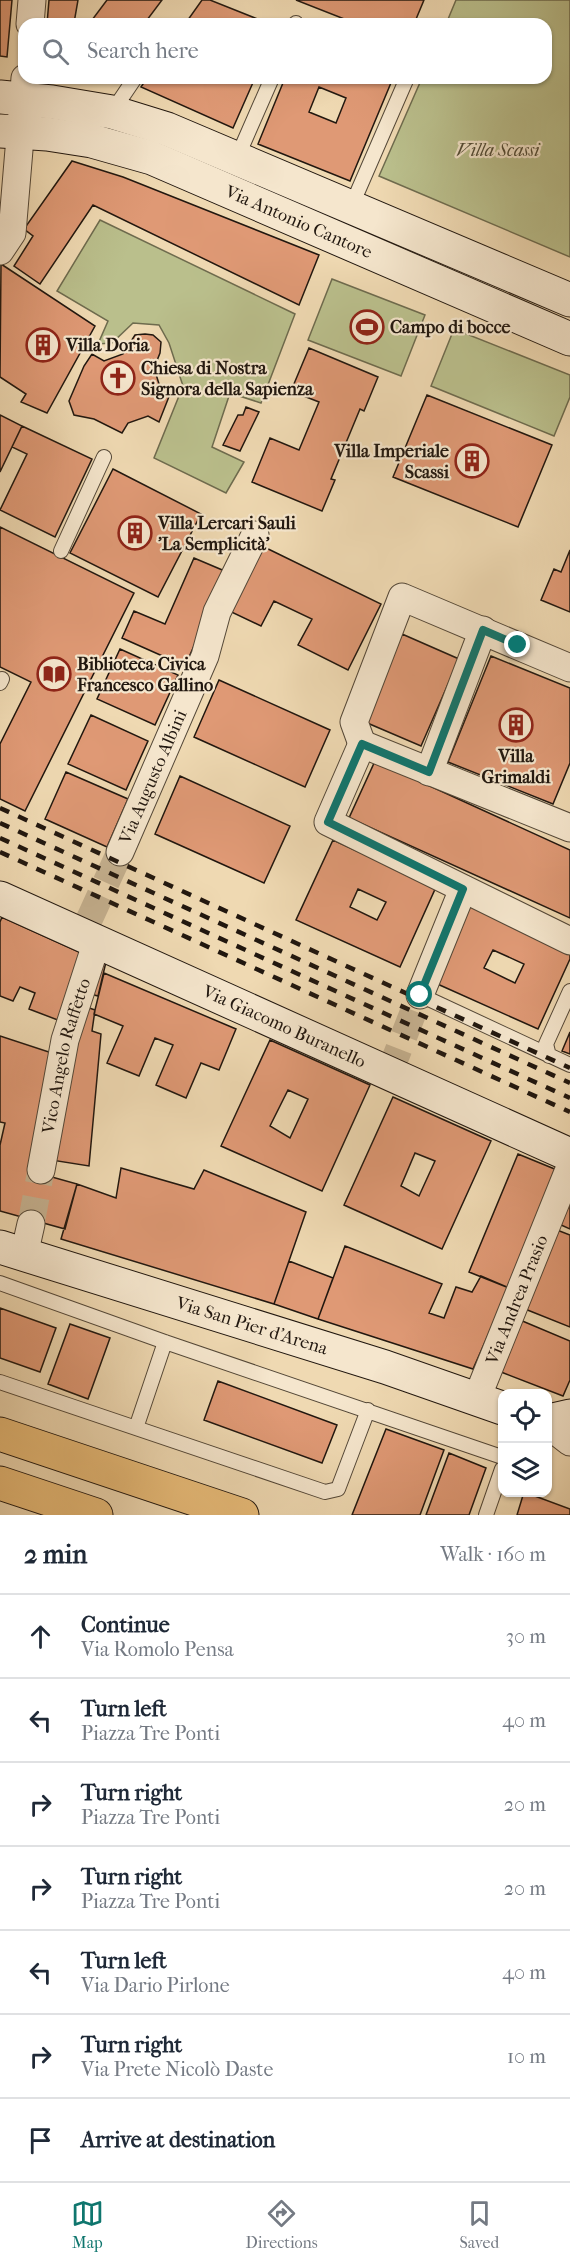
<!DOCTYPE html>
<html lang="en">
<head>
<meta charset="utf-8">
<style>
	:root { --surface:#fff; --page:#f6f6f7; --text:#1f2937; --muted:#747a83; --line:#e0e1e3; --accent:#0f766e }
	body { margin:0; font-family:"IM FELL French Canon",serif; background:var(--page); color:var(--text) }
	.controls { position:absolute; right:18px; bottom:18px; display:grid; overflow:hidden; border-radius:12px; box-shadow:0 2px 4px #0004 }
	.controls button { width:54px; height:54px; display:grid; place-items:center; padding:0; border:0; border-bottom:2px solid var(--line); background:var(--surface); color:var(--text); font:30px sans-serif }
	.stop { position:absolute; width:18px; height:18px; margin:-14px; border:4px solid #0f766e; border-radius:50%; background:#fff }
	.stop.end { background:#0f766e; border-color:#fff; box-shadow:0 2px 6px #0008 }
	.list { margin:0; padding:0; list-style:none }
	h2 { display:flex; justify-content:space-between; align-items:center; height:78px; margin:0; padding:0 24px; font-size:26px }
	h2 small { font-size:20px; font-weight:400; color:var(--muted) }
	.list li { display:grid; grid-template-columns:39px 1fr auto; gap:18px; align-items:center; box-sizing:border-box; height:84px; padding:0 24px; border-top:2px solid var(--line) }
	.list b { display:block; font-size:22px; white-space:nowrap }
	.list p { margin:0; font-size:20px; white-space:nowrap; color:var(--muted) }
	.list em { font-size:20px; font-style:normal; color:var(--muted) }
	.icon { flex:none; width:33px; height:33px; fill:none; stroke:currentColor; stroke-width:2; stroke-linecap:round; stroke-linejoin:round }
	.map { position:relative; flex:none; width:570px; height:1515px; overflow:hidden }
	.search { position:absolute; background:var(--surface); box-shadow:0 2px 4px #0004; left:18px; right:18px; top:18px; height:66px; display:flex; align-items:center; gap:15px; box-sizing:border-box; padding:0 21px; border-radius:18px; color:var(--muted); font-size:22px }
	.sheet { height:666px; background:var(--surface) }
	nav { display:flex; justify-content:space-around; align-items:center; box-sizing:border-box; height:84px; border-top:2px solid var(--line); background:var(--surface); font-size:16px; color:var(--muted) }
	nav a { display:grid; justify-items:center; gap:3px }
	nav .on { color:var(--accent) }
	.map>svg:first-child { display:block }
</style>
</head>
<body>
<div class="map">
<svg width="570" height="1515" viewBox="0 0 570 1515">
	<rect width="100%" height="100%" fill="#efd9b2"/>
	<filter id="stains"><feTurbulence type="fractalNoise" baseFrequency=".00333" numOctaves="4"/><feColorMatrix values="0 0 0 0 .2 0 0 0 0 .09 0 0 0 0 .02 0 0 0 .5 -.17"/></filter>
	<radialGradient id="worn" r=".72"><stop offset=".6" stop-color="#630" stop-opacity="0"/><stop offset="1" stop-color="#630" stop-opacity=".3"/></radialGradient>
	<!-- green -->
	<path fill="#babf8c" stroke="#6e6b4e" stroke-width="1.5" d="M456,0h114v257l-191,-81 43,-98h124v-54h-100z
		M100,220l195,94 -34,89 -31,-10 -18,54 32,15 -18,31 -72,-35 29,-72 -14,-43 -10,-18 -26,-2 -21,20 -14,1 10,-23 -51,-30z
		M332,279l93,36 -24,61 -93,-36z
		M454,329l116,46v22l-16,39 -123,-50z"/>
	<!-- building -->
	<path fill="#df9975" stroke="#21170f" stroke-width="1.5" fill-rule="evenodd" d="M0,0h12l-5,57 -7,-1z
		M49,0h29l-4,23 5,1h-32z
		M107,0h55l-18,24h-55z
		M202,0h8l60,24h-85z
		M296,0h128l-10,24h-57z
		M147,78h108l-22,50 -92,-41z
		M285,78h108l-43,103 -92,-37zM319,87l27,11 -10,25 -27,-11z
		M72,161l51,16 196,78 -20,50 -206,-100 -53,79 -26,-18 19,-30 -9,-7z
		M1,264l94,62 -48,87 -26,-11 5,-8 -26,-17z
		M145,334l8,1 8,7 -1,11 -6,15 6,19 10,7 -11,28 -11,-6 -20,7 -6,10 -28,-14 -20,-4 -5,-14 15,-35 8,-12 12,7 19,-7 12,-19z
		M309,348l69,29 -14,34 -4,-2 -29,70 4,1 -13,31 -70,-29 18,-44 29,12 20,-48 -28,-11z
		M427,395l125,50 -34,82 -125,-50z
		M246,407l13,5 -19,39 -17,-6 15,-30h5z
		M0,415l22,11 -22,46z
		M22,426l70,33 -37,78 -55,-27 27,-56 -15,-7z
		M113,469l88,45 -43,83 -88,-44z
		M0,527l134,66 -109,218 -25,-12v-55l31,-62 -31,-15z
		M258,544l123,60 -33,66 -50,-25 14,-26 -38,-18 -13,25 -36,-17z
		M570,550v62l-29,-12 13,-31 7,3z
		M194,558l33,14 -42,94 -63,-28 12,-27 31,13z
		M402,634l57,25 -38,87 -56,-24z
		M120,649l58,26 -23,50 -58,-26z
		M491,656l79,32v75l-17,41 -105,-42z
		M219,680l111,50 -25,57 -111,-50z
		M91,715l57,26 -22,49 -58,-26z
		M375,761l195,89v68l-221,-100z
		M66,772l62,27 -21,48 -62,-28z
		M180,776l110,50 -26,57 -109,-49z
		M333,840l103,47 -36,80 -104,-47zM358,889l28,13 -9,18 -27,-13z
		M469,903l101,46v10l-32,70 -105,-47zM493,950l31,14 -9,19 -31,-15z
		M2,917l86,39 -25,66 -34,-13 6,-16 -15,-6 -7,14 -13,-5v-74z
		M97,958l9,4 -8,34 -11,-3z
		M104,973l132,56 -17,41 -18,-7 -15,35 -30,-13 17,-40 -18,-7 -16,38 -32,-13 16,-37 -29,-12z
		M81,1005l14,5 -3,21 9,3 -12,132 -38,-6z
		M570,1032v22l-8,-3z
		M0,1036l58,19 -24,117 43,12 -12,45 -65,-18v-66l5,-22 -5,-1z
		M270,1040l100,45 -48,106 -101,-45zM288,1090l20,9 -18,39 -20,-12z
		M393,1097l98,44 -49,108 -98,-44zM415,1153l20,8 -16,35 -18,-10z
		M518,1154l39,16 -48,118 -40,-16z
		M121,1168l73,21 10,-19 102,42 -32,92 -213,-65 16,-55 39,14z
		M570,1198v31l-11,-5z
		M557,1230l13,5v92l-45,-18z
		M345,1246l97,38 -13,29 15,5 12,-31 16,5 9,-16 28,12 -36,81 -155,-50z
		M289,1261l44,17 -15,41 -44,-15z
		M0,1308l56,20 -16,44 -40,-14z
		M520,1320l50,21v39l-7,16 -62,-24z
		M70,1324l40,14 -22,61 -40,-15z
		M218,1381l119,44 -15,38 -118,-43z
		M386,1429l58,21 -24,65h-68z
		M449,1453l37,15 -17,47h-43z
		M524,1492l46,17v6h-53z"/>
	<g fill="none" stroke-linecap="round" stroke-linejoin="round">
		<!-- street-tunnel -->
		<path stroke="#c6b291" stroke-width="27" stroke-dasharray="27 14" stroke-linecap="butt" d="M89,920l31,-68
			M389,1074l31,-79
			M31,1224l10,-54"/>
		<!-- lane casing -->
		<g stroke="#544838" stroke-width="16">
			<path id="lane" d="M295,24l1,-1
				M112,112l23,-34
				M237,158l35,-80
				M351,207l56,-129
				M61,551l43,-94
				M0,683l2,-4
				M420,995l150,70
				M549,1056l-3,-12 24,-53
				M0,1283l165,59 337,115
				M0,1382l325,110 13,-3 30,-79
				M136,1428l29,-86
				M486,1515l16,-46"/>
		</g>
		<!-- street casing -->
		<g stroke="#544838" stroke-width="29">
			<g id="street">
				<path d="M30,24l2,-24"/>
				<path d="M0,251l12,-18 13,-155"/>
				<path d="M362,744l-8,-22 48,-125 168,71"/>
				<path d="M429,772l54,-142"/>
				<path d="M570,828l-208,-84 -34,78 242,119"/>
				<path id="s1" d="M120,852l85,-196 12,-44 38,-77"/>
				<path d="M420,995l43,-106"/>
				<path id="s2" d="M41,1170l24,-130 32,-99"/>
				<path d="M24,1255l7,-31"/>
				<path id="s3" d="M477,1398l93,-231"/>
				<path d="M548,1425l22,17"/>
			</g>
		</g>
		<!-- secondary casing -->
		<g stroke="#21170f" stroke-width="35">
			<g id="secondary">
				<path d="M0,97l52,5 60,10 55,17 403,171"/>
				<path id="s4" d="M0,131l47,3 45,7 60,17 418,181"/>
				<path id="s5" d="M0,898l570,257"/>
				<path id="s6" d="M0,1247l385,120 117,41"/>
				<path d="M548,1421l22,-5"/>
			</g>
		</g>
		<!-- highway casing -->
		<g stroke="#21170f" stroke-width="35">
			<path id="highway" d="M0,1434l242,81
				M0,1483l96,32"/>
		</g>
		<!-- lane -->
		<use href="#lane" stroke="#f5e6cd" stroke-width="14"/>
		<!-- street -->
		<use href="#street" stroke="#f5e6cd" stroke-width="27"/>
		<!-- secondary -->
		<use href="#secondary" stroke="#f5e6cd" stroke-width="33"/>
		<!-- highway -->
		<use href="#highway" stroke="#e8bc79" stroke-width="33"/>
		<!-- rail -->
		<path stroke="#21170f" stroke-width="4.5" stroke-dasharray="10 10" stroke-linecap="butt" d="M0,808l570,260
			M0,823l570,260
			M0,838l570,260
			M0,852l570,260"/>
	</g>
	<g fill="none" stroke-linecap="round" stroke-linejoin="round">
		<!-- route -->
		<path stroke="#0f766e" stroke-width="8" d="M420,995l43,-106 -135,-67 34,-78 67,28 54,-142 35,15"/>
	</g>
	<!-- icons -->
	<defs>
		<g id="stadium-ring" transform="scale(1.725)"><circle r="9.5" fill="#f5e6cd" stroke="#8f2418" stroke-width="1.5"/><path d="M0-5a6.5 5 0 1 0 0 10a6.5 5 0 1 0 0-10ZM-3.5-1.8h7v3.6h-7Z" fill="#8f2418"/></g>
		<g id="building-ring" transform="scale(1.725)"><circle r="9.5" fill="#f5e6cd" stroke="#8f2418" stroke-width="1.5"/><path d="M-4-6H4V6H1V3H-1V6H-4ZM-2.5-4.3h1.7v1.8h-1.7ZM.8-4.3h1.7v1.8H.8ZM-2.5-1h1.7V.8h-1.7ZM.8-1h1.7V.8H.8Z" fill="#8f2418"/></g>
		<g id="church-ring" transform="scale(1.725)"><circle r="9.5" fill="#f5e6cd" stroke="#8f2418" stroke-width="1.5"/><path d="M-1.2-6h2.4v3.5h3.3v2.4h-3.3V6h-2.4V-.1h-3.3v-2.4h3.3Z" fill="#8f2418"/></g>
		<g id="library-ring" transform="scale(1.725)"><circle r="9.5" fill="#f5e6cd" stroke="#8f2418" stroke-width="1.5"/><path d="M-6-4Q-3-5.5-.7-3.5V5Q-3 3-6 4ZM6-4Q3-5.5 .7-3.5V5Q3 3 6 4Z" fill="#8f2418"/></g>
	</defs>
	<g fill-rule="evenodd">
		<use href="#stadium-ring" x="367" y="327"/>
		<use href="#building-ring" x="43" y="345"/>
		<use href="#church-ring" x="118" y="378"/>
		<use href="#building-ring" x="472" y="461"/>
		<use href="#building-ring" x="135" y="533"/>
		<use href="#library-ring" x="54" y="674"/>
		<use href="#building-ring" x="516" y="725"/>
	</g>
	<g text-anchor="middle" stroke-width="4.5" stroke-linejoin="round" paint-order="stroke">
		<!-- park labels -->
		<g font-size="18" font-style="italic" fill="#4f4934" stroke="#f5e6cd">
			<text x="498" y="156">Villa Scassi</text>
		</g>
		<!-- street labels -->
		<g font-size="18" fill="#21170f" stroke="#f5e6cd">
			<text dy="6" stroke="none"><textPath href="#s4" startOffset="315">Via Antonio Cantore</textPath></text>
			<text dy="6" stroke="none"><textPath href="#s1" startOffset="82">Via Augusto Albini</textPath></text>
			<text dy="6" stroke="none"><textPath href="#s5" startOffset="312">Via Giacomo Buranello</textPath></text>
			<text dy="6" stroke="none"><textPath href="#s2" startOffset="117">Vico Angelo Raffetto</textPath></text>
			<text dy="6" stroke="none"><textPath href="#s3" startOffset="106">Via Andrea Prasio</textPath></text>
			<text dy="6" stroke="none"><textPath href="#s6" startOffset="264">Via San Pier d'Arena</textPath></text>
		</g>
		<!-- poi labels -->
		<g font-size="18" font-weight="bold" fill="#21170f" stroke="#f5e6cd" text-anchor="start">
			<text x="390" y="333">Campo di bocce</text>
			<text x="66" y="351">Villa Doria</text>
			<text x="141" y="374">Chiesa di Nostra<tspan x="141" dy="21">Signora della Sapienza</tspan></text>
			<text x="449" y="457" text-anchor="end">Villa Imperiale<tspan x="449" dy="21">Scassi</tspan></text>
			<text x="158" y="529">Villa Lercari Sauli<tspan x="158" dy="21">'La Semplicità'</tspan></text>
			<text x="77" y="670">Biblioteca Civica<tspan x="77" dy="21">Francesco Gallino</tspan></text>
			<text x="516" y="762" text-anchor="middle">Villa<tspan x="516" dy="21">Grimaldi</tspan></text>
		</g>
	</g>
	<rect width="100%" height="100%" filter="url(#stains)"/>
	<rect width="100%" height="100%" fill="url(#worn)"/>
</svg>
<div class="controls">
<button><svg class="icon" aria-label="locate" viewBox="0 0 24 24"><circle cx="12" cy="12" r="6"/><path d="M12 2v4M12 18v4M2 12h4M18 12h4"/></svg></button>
<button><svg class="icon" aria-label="layers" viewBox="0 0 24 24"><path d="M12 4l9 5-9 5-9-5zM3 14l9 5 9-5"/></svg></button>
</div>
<div class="stop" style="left:420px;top:995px"></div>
<div class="stop end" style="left:518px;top:645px"></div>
<div class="search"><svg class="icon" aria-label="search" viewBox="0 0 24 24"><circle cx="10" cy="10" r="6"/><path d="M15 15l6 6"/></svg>Search here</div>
</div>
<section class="sheet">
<h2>2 min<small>Walk · 160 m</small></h2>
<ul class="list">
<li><svg class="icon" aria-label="ahead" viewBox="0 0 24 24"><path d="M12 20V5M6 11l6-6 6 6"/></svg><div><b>Continue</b><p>Via Romolo Pensa</p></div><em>30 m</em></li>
<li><svg class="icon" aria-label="left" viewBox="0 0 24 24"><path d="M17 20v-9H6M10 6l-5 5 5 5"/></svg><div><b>Turn left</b><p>Piazza Tre Ponti</p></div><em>40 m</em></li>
<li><svg class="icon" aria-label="right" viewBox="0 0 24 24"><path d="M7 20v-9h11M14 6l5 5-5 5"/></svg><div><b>Turn right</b><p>Piazza Tre Ponti</p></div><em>20 m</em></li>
<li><svg class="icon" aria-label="right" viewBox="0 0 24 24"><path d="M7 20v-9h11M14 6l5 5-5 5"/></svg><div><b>Turn right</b><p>Piazza Tre Ponti</p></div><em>20 m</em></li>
<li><svg class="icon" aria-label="left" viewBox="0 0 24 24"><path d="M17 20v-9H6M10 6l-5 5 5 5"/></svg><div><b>Turn left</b><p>Via Dario Pirlone</p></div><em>40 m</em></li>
<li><svg class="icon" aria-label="right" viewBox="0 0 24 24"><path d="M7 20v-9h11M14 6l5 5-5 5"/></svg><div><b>Turn right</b><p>Via Prete Nicolò Daste</p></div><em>10 m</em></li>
<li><svg class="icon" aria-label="arrive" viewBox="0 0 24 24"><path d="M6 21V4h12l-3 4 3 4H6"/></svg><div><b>Arrive at destination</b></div></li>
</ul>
</section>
<nav>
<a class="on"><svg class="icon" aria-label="map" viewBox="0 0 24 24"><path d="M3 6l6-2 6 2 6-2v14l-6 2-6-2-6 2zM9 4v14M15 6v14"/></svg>Map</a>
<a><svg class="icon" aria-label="directions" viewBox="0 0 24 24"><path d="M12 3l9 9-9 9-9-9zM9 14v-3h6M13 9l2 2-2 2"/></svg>Directions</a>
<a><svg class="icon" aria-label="saved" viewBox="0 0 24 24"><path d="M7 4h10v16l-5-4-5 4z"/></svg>Saved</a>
</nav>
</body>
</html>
